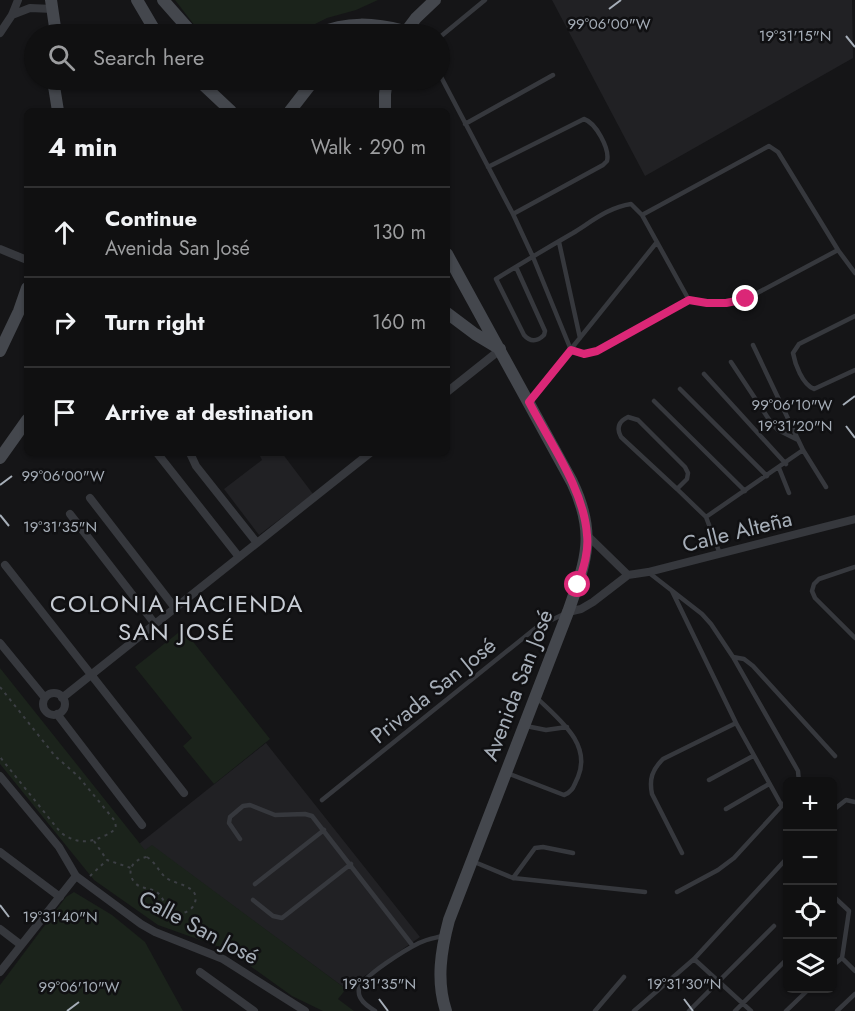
<!DOCTYPE html>
<html lang="en">
<head>
<meta charset="utf-8">
<style>
	:root { --surface:#101011; --page:#19191a; --text:#f1f3f6; --muted:#9c9d9f; --line:#303031 }
	body { margin:0; font-family:Jost,sans-serif; background:var(--page); color:var(--text) }
	.controls { position:absolute; right:18px; bottom:18px; display:grid; overflow:hidden; border-radius:9px; box-shadow:0 2px 4px #0004 }
	.controls button { width:54px; height:54px; display:grid; place-items:center; padding:0; border:0; border-bottom:2px solid var(--line); background:var(--surface); color:var(--text); font:30px sans-serif }
	.stop { position:absolute; width:18px; height:18px; margin:-14px; border:4px solid #db2777; border-radius:50%; background:#fff }
	.stop.end { background:#db2777; border-color:#fff; box-shadow:0 2px 6px #0008 }
	.list { margin:0; padding:0; list-style:none }
	h2 { display:flex; justify-content:space-between; align-items:center; height:78px; margin:0; padding:0 24px; font-size:26px }
	h2 small { font-size:20px; font-weight:400; color:var(--muted) }
	.list li { display:grid; grid-template-columns:39px 1fr auto; gap:18px; align-items:center; box-sizing:border-box; height:90px; padding:0 24px; border-top:2px solid var(--line) }
	.list b { display:block; font-size:22px; white-space:nowrap }
	.list p { margin:0; font-size:20px; white-space:nowrap; color:var(--muted) }
	.list em { font-size:20px; font-style:normal; color:var(--muted) }
	.icon { flex:none; width:33px; height:33px; fill:none; stroke:currentColor; stroke-width:2; stroke-linecap:round; stroke-linejoin:round }
	.map { position:relative; flex:none; width:855px; height:1011px; overflow:hidden }
	.search { position:absolute; background:var(--surface); box-shadow:0 2px 4px #0004; left:24px; top:24px; width:426px; height:66px; display:flex; align-items:center; gap:15px; box-sizing:border-box; padding:0 21px; border-radius:33px; color:var(--muted); font-size:22px }
	.panel { position:absolute; background:var(--surface); box-shadow:0 2px 4px #0004; left:24px; top:108px; width:426px; height:348px; border-radius:9px }
	.map>svg:first-child { display:block }
</style>
</head>
<body>
<div class="map">
<svg width="855" height="1011" viewBox="0 0 855 1011">
	<rect width="100%" height="100%" fill="#151517"/>
	<!-- built -->
	<path fill="#212124" d="M552,0h300l1,58 -208,118z
		M265,453h17l31,41 -54,41 -35,-46 38,-29 -2,-4z
		M266,743l154,194 -74,52 -194,-143 -7,5 -6,-7z"/>
	<!-- green -->
	<path fill="#1b231b" d="M175,0h203l-22,10 -29,8 -32,16h-88l-12,-8z
		M183,629l87,110 -56,45 -31,-38 9,-8 -57,-71z
		M0,668l145,182 7,-5 194,144 -8,10 16,12h-31l-31,-15 -64,-46 -70,-25 -64,-45 -94,-116z
		M74,892l38,23 33,27 38,69h-183v-26l66,-88z"/>
	<g fill="none" stroke-linecap="round" stroke-linejoin="round">
		<!-- path -->
		<path stroke="#3c3f44" stroke-width="2" stroke-dasharray="3 4.5" stroke-linecap="butt" d="M0,687l55,69 23,20 37,45 1,7c-4,4 -7,6 -12,8 -17,8 -28,7 -43,-3l-61,-76
			M94,841l13,19
			M147,857c8,5 11,13 18,20 9,8 38,8 29,28 -2,4 -7,7 -11,8 -14,3 -17,-10 -23,-18 -7,-8 -18,-5 -25,-12 -10,-12 -2,-24 12,-26z
			M90,876l17,-16 24,8"/>
		<!-- lane -->
		<path stroke="#36383d" stroke-width="4.5" d="M440,37l45,-37
			M440,75l73,139 20,43 38,93 13,4 12,-3 93,-51 18,4 19,-1 20,-4 92,-49 -60,-98 -9,-6 -127,69
			M465,124l88,-49
			M488,167l96,-48c12,4 26,30 23,42l-4,4 -90,49
			M559,242l21,96
			M838,250l17,23
			M516,267l29,64 -1,4c-7,7 -14,7 -20,0l-28,-56c26,-16 51,-31 77,-46 18,-11 36,-26 58,-29l11,11 47,85
			M855,316l-56,28 -6,9c2,11 9,31 21,36l41,-19
			M731,362l41,62 6,6 20,10
			M704,374l82,90
			M680,389l87,87
			M530,400l127,-158
			M654,401l91,90
			M628,417l10,3 47,47 3,6 -1,6 -10,10 -56,-52c-5,-9 -2,-16 7,-20z
			M803,450l23,37
			M779,468l10,25
			M677,489l29,28
			M720,554l-14,-37 97,-67 -50,-105
			M855,567l-36,12 -5,5 -2,7 3,7 40,40
			M648,572l54,42 9,10 22,33 65,114 1,11
			M672,591l64,132 -73,36c-11,11 -14,20 -11,35l30,59
			M733,657l11,2 9,7 82,90
			M736,723l46,83
			M526,726l20,4 21,-3
			M507,773l57,22c9,-3 10,-10 14,-18 14,-34 -20,-58 -42,-80
			M709,780l44,-24
			M322,800l215,-173 29,-14
			M726,809l43,-25
			M832,811l14,-11 9,2
			M240,839l-11,-16 1,-6 13,-11 7,-1 25,10 30,-1 7,2 101,130
			M472,861l41,17 132,14
			M513,878l22,-30 8,-1 30,6
			M255,884l69,-54
			M677,892l41,-22 16,-12 54,-59
			M832,895l17,16 -7,47 13,13
			M253,900l20,16 9,2 69,-54
			M694,959l57,52
			M832,966l10,-8
			M375,1011c-8,-5 -18,-12 -16,-22 3,-13 48,-40 60,-46 8,-4 16,-5 23,-7
			M595,1011l29,-34
			M634,1011l60,-52 94,-102
			M689,1011l85,-85
			M735,1011l53,-53
			M786,1011l24,-23
			M837,1011l18,-17"/>
		<!-- street -->
		<path stroke="#36383d" stroke-width="8" d="M12,15l18,-7 23,1
			M0,33l12,-18 6,-15
			M0,249l27,11
			M447,392l54,-43
			M157,453l82,104
			M190,453l6,13 61,77
			M90,498l85,110
			M70,514l85,110
			M588,536l40,39
			M5,565l179,228
			M568,612l13,-3 12,-7 35,-27 20,-3 207,-53
			M0,643l45,55
			M43 704a11 11 0 1 1 22 0a11 11 0 1 1-22 0Z
			M62,698l308,-245
			M57,714l85,111
			M0,776l59,71 17,29 65,48 14,8 68,27 82,52
			M0,852l60,45
			M0,929l21,16
			M0,972l76,-96
			M200,972l54,39"/>
		<!-- secondary -->
		<path stroke="#44474d" stroke-width="12" d="M51,0l5,34
			M137,0l20,34
			M163,0l30,34
			M317,34c30,-13 57,-11 88,-3
			M404,34l12,-16 19,-18
			M53,80l5,31
			M198,80l33,31
			M290,111l24,-31
			M385,111v-17l2,-14
			M447,313l28,21 25,15
			M0,351l19,-40 8,-23
			M0,458l27,-38
			M446,1011c-10,-30 -5,-61 3,-91l119,-308c18,-51 29,-78 4,-130l-125,-228"/>
	</g>
	<g fill="none" stroke-linecap="round" stroke-linejoin="round">
		<!-- route -->
		<path stroke="#db2777" stroke-width="8" d="M578,585c5,-16 11,-33 9,-50 -3,-46 -37,-92 -58,-133l42,-52 13,4 13,-3 92,-51 18,3h19l20,-4"/>
	</g>
	<!-- ticks -->
	<path fill="none" stroke="#a6aeb8" stroke-width="2" d="M609,9l12,-9M846,36l9,11M843,405l12,-9M846,426l9,12M0,485l12,-9M0,515l9,11M0,905l9,12M379,999l9,12M684,999l9,12M67,1011l12,-9"/>
	<g text-anchor="middle" stroke-width="5" stroke-linejoin="round" paint-order="stroke">
		<!-- street labels -->
		<g font-size="22" fill="#a6aeb8" stroke="#101012">
			<text transform="translate(737 531) rotate(-14)" y="8">Calle Alteña</text>
			<text transform="translate(517 685) rotate(-69)" y="8">Avenida San José</text>
			<text transform="translate(433 690) rotate(-39)" y="8">Privada San José</text>
			<text transform="translate(199 927) rotate(28)" y="8">Calle San José</text>
		</g>
		<!-- neighbourhood labels -->
		<g font-size="24" letter-spacing="1.5" fill="#c7ccd4" stroke="#101012">
			<text x="177" y="612">COLONIA HACIENDA<tspan x="177" dy="28">SAN JOSÉ</tspan></text>
		</g>
	</g>
	<g font-size="15" text-anchor="middle" fill="#a6aeb8" stroke="#101012" stroke-width="5" stroke-linejoin="round" paint-order="stroke">
		<text x="609" y="29">99°06'00"W</text>
		<text x="795" y="41">19°31'15"N</text>
		<text x="792" y="410">99°06'10"W</text>
		<text x="795" y="431">19°31'20"N</text>
		<text x="63" y="481">99°06'00"W</text>
		<text x="60" y="532">19°31'35"N</text>
		<text x="60" y="922">19°31'40"N</text>
		<text x="379" y="989">19°31'35"N</text>
		<text x="684" y="989">19°31'30"N</text>
		<text x="79" y="992">99°06'10"W</text>
	</g>
</svg>
<div class="controls">
<button>+</button>
<button>−</button>
<button><svg class="icon" aria-label="locate" viewBox="0 0 24 24"><circle cx="12" cy="12" r="6"/><path d="M12 2v4M12 18v4M2 12h4M18 12h4"/></svg></button>
<button><svg class="icon" aria-label="layers" viewBox="0 0 24 24"><path d="M12 4l9 5-9 5-9-5zM3 14l9 5 9-5"/></svg></button>
</div>
<div class="stop" style="left:578px;top:585px"></div>
<div class="stop end" style="left:746px;top:299px"></div>
<div class="search"><svg class="icon" aria-label="search" viewBox="0 0 24 24"><circle cx="10" cy="10" r="6"/><path d="M15 15l6 6"/></svg>Search here</div>
<section class="panel">
<h2>4 min<small>Walk · 290 m</small></h2>
<ul class="list">
<li><svg class="icon" aria-label="ahead" viewBox="0 0 24 24"><path d="M12 20V5M6 11l6-6 6 6"/></svg><div><b>Continue</b><p>Avenida San José</p></div><em>130 m</em></li>
<li><svg class="icon" aria-label="right" viewBox="0 0 24 24"><path d="M7 20v-9h11M14 6l5 5-5 5"/></svg><div><b>Turn right</b></div><em>160 m</em></li>
<li><svg class="icon" aria-label="arrive" viewBox="0 0 24 24"><path d="M6 21V4h12l-3 4 3 4H6"/></svg><div><b>Arrive at destination</b></div></li>
</ul>
</section>
</div>
</body>
</html>
